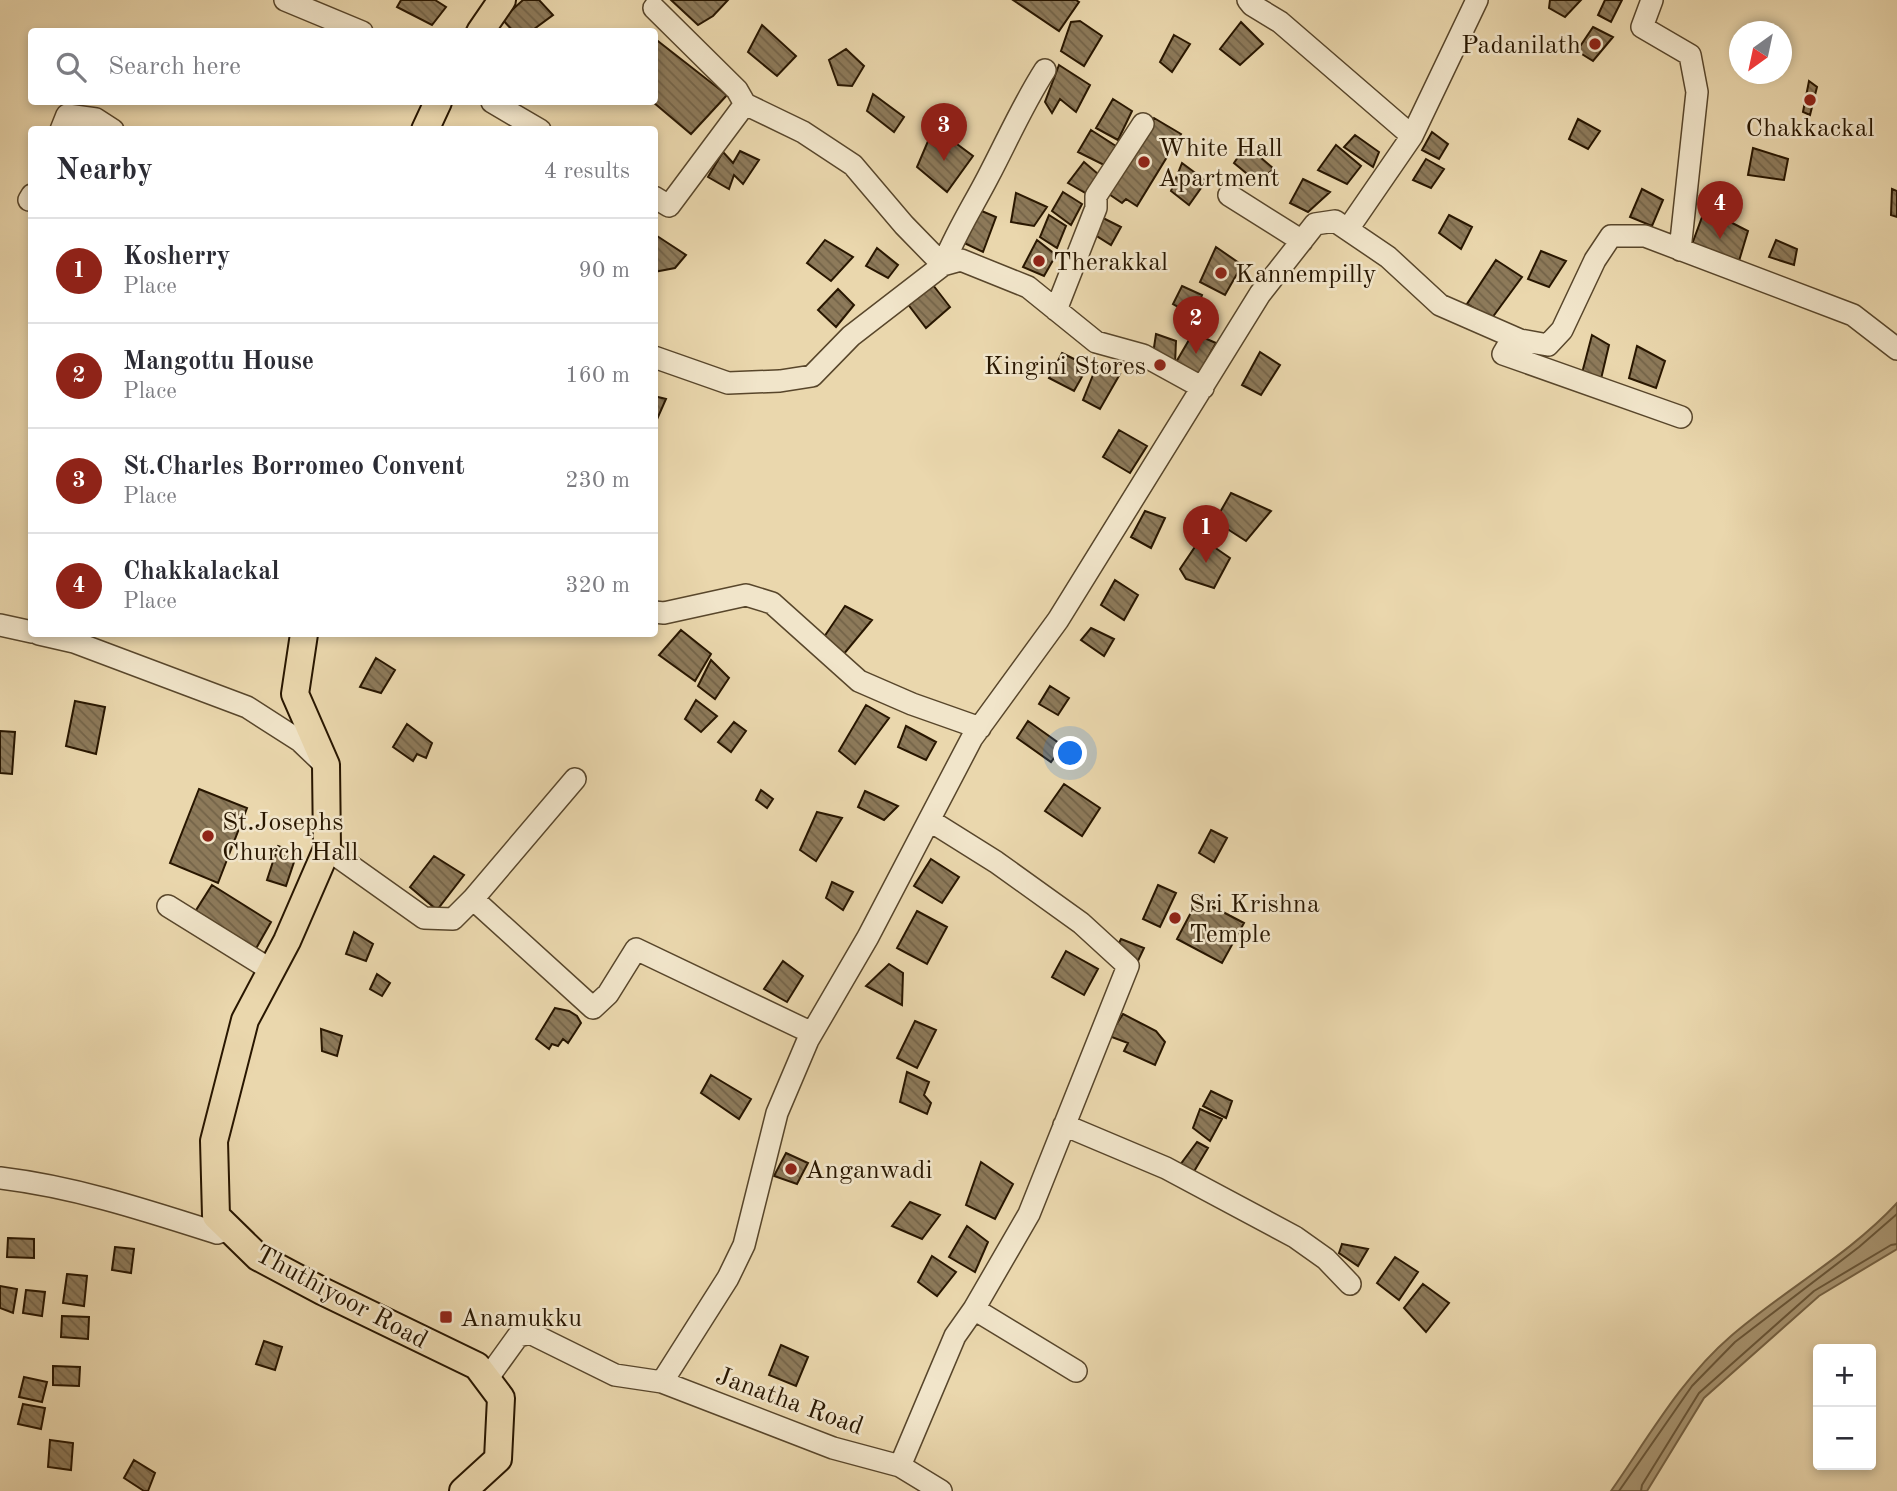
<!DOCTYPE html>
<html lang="en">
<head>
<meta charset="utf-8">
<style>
	:root { --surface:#fff; --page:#f2f2f3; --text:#2b2b33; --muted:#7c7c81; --line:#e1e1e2; --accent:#8f2418 }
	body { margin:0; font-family:"Old Standard TT",serif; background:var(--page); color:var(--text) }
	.controls { position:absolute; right:21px; bottom:21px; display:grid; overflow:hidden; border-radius:7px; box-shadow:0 4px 10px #0003 }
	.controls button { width:63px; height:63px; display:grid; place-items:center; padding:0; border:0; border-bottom:2px solid var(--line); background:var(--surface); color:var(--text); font:35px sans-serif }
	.compass { position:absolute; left:1729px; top:21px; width:63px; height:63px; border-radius:50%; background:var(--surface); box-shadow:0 4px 10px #0003; rotate:213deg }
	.you { position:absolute; left:1071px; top:754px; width:24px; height:24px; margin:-18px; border:5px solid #fff; border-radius:50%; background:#1a73e8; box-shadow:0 0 0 10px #1a73e833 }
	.badge { display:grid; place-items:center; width:46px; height:46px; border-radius:50%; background:var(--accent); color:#fff; font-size:23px; font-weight:700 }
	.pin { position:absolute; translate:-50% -58px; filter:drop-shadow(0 2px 4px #0008) }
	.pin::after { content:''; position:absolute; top:37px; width:24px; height:21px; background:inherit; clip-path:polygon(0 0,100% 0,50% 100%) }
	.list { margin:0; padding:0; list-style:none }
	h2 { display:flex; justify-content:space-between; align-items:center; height:91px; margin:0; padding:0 28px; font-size:30px }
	h2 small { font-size:23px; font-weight:400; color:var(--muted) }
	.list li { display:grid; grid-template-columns:46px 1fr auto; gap:21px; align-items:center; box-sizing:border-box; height:105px; padding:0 28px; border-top:2px solid var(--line) }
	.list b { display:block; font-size:26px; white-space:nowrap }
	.list p { margin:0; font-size:23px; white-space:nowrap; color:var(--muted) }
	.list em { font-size:23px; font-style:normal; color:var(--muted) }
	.icon { flex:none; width:38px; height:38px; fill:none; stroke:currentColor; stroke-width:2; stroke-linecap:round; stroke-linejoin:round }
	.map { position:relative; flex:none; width:1897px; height:1491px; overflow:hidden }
	.search { position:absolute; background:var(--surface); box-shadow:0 4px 10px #0003; left:28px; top:28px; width:630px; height:77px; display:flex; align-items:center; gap:18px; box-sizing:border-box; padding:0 24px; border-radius:7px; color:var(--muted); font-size:26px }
	.panel { position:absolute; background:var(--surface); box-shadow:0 4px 10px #0003; left:28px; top:126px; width:630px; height:511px; border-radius:7px }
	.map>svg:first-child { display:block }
</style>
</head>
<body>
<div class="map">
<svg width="1897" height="1491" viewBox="0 0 1897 1491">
	<defs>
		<pattern id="building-back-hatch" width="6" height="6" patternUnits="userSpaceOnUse" patternTransform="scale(1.75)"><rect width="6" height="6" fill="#8d7a5a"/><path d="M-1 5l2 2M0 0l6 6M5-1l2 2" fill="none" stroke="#736348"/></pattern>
	</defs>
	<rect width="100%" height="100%" fill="#ead7ad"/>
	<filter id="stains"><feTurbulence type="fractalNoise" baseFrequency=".00286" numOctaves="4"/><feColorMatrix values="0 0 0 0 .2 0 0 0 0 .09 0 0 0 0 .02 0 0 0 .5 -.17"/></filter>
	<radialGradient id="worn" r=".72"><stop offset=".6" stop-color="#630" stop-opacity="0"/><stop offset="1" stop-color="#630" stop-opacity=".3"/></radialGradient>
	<!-- water -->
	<path fill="#a89572" stroke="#756244" stroke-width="2" d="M1897,1203v46l-78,47 -115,102 -57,93h-36c37,-53 70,-112 120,-155 53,-46 118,-81 166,-133z"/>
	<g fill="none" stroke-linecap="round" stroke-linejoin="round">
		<!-- shore -->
		<path stroke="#685639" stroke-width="2" d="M1619,1491l73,-105 43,-44 124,-95 38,-33
			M1641,1491l1,-6 57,-92 115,-102 77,-46 6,-1"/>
	</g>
	<!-- building -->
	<path fill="url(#building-back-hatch)" stroke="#281600" stroke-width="2" d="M401,0h34l11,7 -14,18 -35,-18z
		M523,0h16l14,15 -23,17h-16l-12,-13z
		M671,0h57l-15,16 -15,9z
		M1013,0h63l3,2 -20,29z
		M1550,0h31l-16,17 -16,-9z
		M1605,0h17l-11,22 -13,-7z
		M1080,21l22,15 -18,30 -23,-15 10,-29z
		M1241,22l22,22 -23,21 -20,-16z
		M762,25l34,31 -19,20 -29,-24z
		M1593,27l20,10 -20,24 -16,-10z
		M1174,35l16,9 -18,28 -12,-10z
		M654,38l73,57 -36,39 -38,-32z
		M846,49l18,17 -12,20 -14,-1 -9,-25z
		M1059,65l31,20 -14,27 -16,-13 -8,14 -7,-11z
		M1809,81l8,6 -7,28 -7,-3z
		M873,94l31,23 -10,15 -27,-21z
		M1113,99l19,12 -14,29 -22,-12z
		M1154,118l27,16 -44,72 -11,-7 -4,4 -19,-13z
		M1578,119l22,12 -12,18 -19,-10z
		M934,127l39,29 -26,36 -30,-25z
		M1091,130l28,18 -11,19 -30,-15z
		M1432,132l16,12 -9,15 -17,-9z
		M1355,135l24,17 -6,15 -29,-20z
		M1246,145l28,24 -17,13 -23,-19z
		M1336,145l25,21 -14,18 -29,-14z
		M1753,148l35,11 -4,21 -36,-5z
		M740,151l19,9 -16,24 -9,-9 -5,14 -21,-12 15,-25 10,11z
		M1426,159l18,10 -13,19 -18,-8z
		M1084,162l14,12 -9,21 -21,-12z
		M1182,163l24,18 -17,24 -18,-14z
		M1303,179l27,13 -22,20 -18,-9z
		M1642,189l21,11 -11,26 -22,-9z
		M1892,189l5,2v26l-6,-2z
		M1063,192l19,12 -11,21 -19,-14z
		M1016,193l31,14 -13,19 -23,-4z
		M977,209l19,8 -13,35 -21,-10z
		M1705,209l43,22 -9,30 -48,-14z
		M1049,215l17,11 -9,22 -17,-11z
		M1449,215l23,12 -11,22 -22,-16z
		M1099,216l22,11 -10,18 -19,-12z
		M654,234l32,21 -11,13 -21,4z
		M825,240l28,17 -22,24 -24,-18z
		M1037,240l19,15 -12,21 -21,-9z
		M1776,240l21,9 -3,16 -25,-8z
		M1216,247l26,18 -17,30 -25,-13z
		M877,248l21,17 -10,13 -22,-12z
		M1541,251l25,10 -17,26 -21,-8z
		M1496,260l26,17 -30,41 -25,-14z
		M933,285l17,22 -24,21 -19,-25z
		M1182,286l20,9 -8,21 -21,-12z
		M838,289l16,16 -18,22 -18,-17z
		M1193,333l23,10 -19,34 -22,-13z
		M1156,334l20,7 -1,23 -22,-10z
		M1592,335l17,10 -8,34 -19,-6z
		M1637,346l28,15 -9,27 -27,-10z
		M1260,352l20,13 -19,30 -19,-10z
		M1062,353l26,13 -14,25 -25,-13z
		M1097,365l23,9 -20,35 -17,-9z
		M654,396l12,3 -12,27z
		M1119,430l28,16 -17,27 -27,-16z
		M1231,493l40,18 -25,30 -31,-20z
		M1145,511l20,7 -14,30 -20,-11z
		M1201,538l29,20 -16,30 -28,-9 -6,-10z
		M1115,580l23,15 -14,25 -23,-15z
		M845,606l27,14 -29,35 -19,-18z
		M1091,628l23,11 -10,17 -23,-16z
		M681,630l30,24 -16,27 -36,-26z
		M376,658l19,12 -14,23 -21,-6z
		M711,660l18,18 -14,21 -17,-13z
		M1050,686l19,12 -11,17 -19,-11z
		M696,700l21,16 -16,16 -16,-13z
		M75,701l30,6 -9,47 -30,-8z
		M866,705l23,13 -34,46 -16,-13z
		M1028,721l35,25 -12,16 -34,-24z
		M734,722l12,9 -15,21 -13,-10z
		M407,724l25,19 -6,15 -9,-4 -4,7 -20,-14z
		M906,726l30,16 -10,18 -28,-13z
		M0,731l15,1 -3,42 -12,-1z
		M1064,784l36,24 -18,28 -37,-25z
		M199,789l48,19 -29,75 -48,-20z
		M761,790l12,9 -6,9 -11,-8z
		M865,791l33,15 -14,14 -26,-13z
		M817,812l25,6 -26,43 -16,-11z
		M1211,830l16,8 -13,24 -15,-9z
		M278,846l19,7 -11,33 -19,-6z
		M434,856l30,19 -27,35 -27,-23z
		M931,859l28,18 -17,26 -28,-17z
		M832,882l21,10 -10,18 -17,-12z
		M212,885l59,37 -17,30 -61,-37z
		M1158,885l18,8 -16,34 -17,-8z
		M1198,899l46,24 -22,40 -45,-24z
		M917,911l30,16 -20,37 -30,-16z
		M354,932l19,12 -7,17 -20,-7z
		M1121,939l23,9 -7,15 -23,-10z
		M1066,951l32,18 -14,26 -32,-18z
		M783,961l20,15 -16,26 -23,-13z
		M889,964l14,9 -1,32 -36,-19z
		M377,974l13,9 -8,13 -12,-7z
		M555,1008l14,3 8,5 4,7 -13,20 -5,-4 -5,7 -6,-2 -3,5 -13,-10z
		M1123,1014l33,17 9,11 -10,23 -31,-14 4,-8 -19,-7z
		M915,1021l21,9 -19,38 -20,-10z
		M321,1029l21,7 -5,20 -15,-5z
		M907,1072l22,10 -5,13 7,8 -4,11 -27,-12z
		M711,1075l40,24 -12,20 -38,-26z
		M1211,1091l21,10 -6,17 -23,-12z
		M1200,1109l22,10 -12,22 -17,-13z
		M1197,1142l11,6 -15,25 -13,-8z
		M786,1153l22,10 -11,21 -23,-8z
		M981,1162l32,22 -18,35 -29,-14z
		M910,1202l30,13 -18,24 -30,-13z
		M967,1226l21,16 -13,30 -26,-15z
		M8,1238l26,1v19l-27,-1z
		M1342,1244l26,5 -10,17 -19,-13z
		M115,1247l19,2 -3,24 -19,-3z
		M932,1256l24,16 -19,24 -19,-14z
		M1395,1257l23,15 -19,28 -22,-17z
		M67,1274l20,2 -3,30 -21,-3z
		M1423,1284l26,19 -23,29 -22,-24z
		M0,1286l17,3 -4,24 -13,-5z
		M26,1290l19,2 -3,24 -19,-3z
		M62,1316l27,1 -1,22 -27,-2z
		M264,1341l18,6 -7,23 -19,-6z
		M781,1345l27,12 -12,29 -27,-11z
		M53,1366l27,1 -1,19 -26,-1z
		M24,1377l23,5 -5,20 -23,-5z
		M23,1404l22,4 -4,21 -23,-5z
		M50,1440l23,3 -2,27 -23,-3z
		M134,1460l21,13 -7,18h-4l-20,-13z"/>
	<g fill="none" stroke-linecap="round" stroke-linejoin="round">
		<!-- minor casing -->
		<g stroke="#58462b" stroke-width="24">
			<path id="minor" d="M285,0l77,32
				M1248,0l4,5 28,17 132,114 -64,93
				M1652,0l-10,27 48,28 7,37 -17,158
				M654,8l83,82 8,14 58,28 50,33 51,60 39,40c12,-31 30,-59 45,-88 19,-36 35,-73 57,-107
				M492,102l48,28
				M61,130l6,-15 29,4 17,11
				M1412,136l65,-136
				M1229,195l73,46
				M654,197l15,9 76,-102
				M29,200l3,-5
				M1056,310l40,-102v-12l47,-72
				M1513,337l-10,17 178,63
				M654,357l74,26 52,-2 32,-5 39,-40 92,-71 18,-5 67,27 68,55 47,13 60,33
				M654,612l10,1 82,-18 26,8 87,78 53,23 68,24
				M0,625l32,7
				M39,634l35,8 173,65 53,34 22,21
				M327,849l97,69 29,1 20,-20 120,109 15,-14 28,-45 176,84
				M473,899l102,-120
				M168,906l103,64
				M1064,1125l102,43 129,69 31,22 24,25
				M0,1178c75,9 145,32 217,55l12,-4
				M974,1309l102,62
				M487,1379l31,-43 12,-3 85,42 47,7 66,-104 16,-33 33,-132 31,-73 60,-103 104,-199 86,-118 202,-326 55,-70 20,-3 53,36 52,48 80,35 28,5 14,-15 33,-70 16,-24h34l208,79 44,34
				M662,1382l171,66 67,18 41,25
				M900,1466l55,-130 19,-27 55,-95 99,-248 -47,-43 -85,-61 -67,-42"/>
		</g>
		<!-- major casing -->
		<g stroke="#281600" stroke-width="30">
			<path id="major" d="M480,32l22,-32
				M425,130l13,-28
				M304,634l-9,60 31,71 1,84 -40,92 -42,79 -31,121 2,75 42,41 64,34 155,75 24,32 -3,61 -35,32"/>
		</g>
		<!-- minor -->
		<use href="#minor" stroke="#f1e5ca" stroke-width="21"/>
		<!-- major -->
		<use href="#major" stroke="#ead7ad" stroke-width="26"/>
	</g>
	<!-- markers -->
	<g fill="#8f2418" stroke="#f1e5ca" stroke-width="2.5">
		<circle cx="1595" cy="44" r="7"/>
		<circle cx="1810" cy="100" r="7"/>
		<circle cx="1144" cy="162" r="7"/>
		<circle cx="1039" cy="261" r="7"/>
		<circle cx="1221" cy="273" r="7"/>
		<circle cx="1160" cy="365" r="7"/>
		<circle cx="208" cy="836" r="7"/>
		<circle cx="1175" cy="918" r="7"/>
		<circle cx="791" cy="1169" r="7"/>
		<rect x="439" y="1310" width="14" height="14" rx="3.5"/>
	</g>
	<g text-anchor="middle" stroke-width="5" stroke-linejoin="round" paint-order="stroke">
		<!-- poi labels -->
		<g font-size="26" fill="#281600" stroke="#f1e5ca" text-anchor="start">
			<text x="1581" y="53" text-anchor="end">Padanilath</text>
			<text x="1810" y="136" text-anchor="middle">Chakkackal</text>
			<text x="1158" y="156">White Hall<tspan x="1158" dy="30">Apartment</tspan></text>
			<text x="1053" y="270">Therakkal</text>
			<text x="1235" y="282">Kannempilly</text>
			<text x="1146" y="374" text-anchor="end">Kingini Stores</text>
			<text x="222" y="830">St.Josephs<tspan x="222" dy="30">Church Hall</tspan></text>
			<text x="1189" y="912">Sri Krishna<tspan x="1189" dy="30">Temple</tspan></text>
			<text x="805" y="1178">Anganwadi</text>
			<text x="460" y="1326">Anamukku</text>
		</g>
		<!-- street labels -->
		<g font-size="26" fill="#281600" stroke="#f1e5ca">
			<text transform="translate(342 1296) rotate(28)" y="9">Thuthiyoor Road</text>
			<text transform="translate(790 1400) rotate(20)" y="9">Janatha Road</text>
		</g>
	</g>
	<rect width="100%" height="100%" filter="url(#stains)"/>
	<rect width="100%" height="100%" fill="url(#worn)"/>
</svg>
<div class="controls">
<button>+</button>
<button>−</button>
</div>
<svg class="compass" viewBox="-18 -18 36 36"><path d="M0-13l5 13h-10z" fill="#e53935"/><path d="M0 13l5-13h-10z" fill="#7c7c81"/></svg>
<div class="you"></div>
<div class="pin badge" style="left:1206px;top:563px">1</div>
<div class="pin badge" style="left:1196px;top:354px">2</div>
<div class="pin badge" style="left:944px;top:161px">3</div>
<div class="pin badge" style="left:1720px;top:239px">4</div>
<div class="search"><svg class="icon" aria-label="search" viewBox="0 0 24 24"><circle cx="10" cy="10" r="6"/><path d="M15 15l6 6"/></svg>Search here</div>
<section class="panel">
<h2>Nearby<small>4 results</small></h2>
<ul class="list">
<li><span class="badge">1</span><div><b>Kosherry</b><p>Place</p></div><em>90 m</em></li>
<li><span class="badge">2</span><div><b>Mangottu House</b><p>Place</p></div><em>160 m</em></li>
<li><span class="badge">3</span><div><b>St.Charles Borromeo Convent</b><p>Place</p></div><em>230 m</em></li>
<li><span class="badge">4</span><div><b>Chakkalackal</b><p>Place</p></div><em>320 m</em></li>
</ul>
</section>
</div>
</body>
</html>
